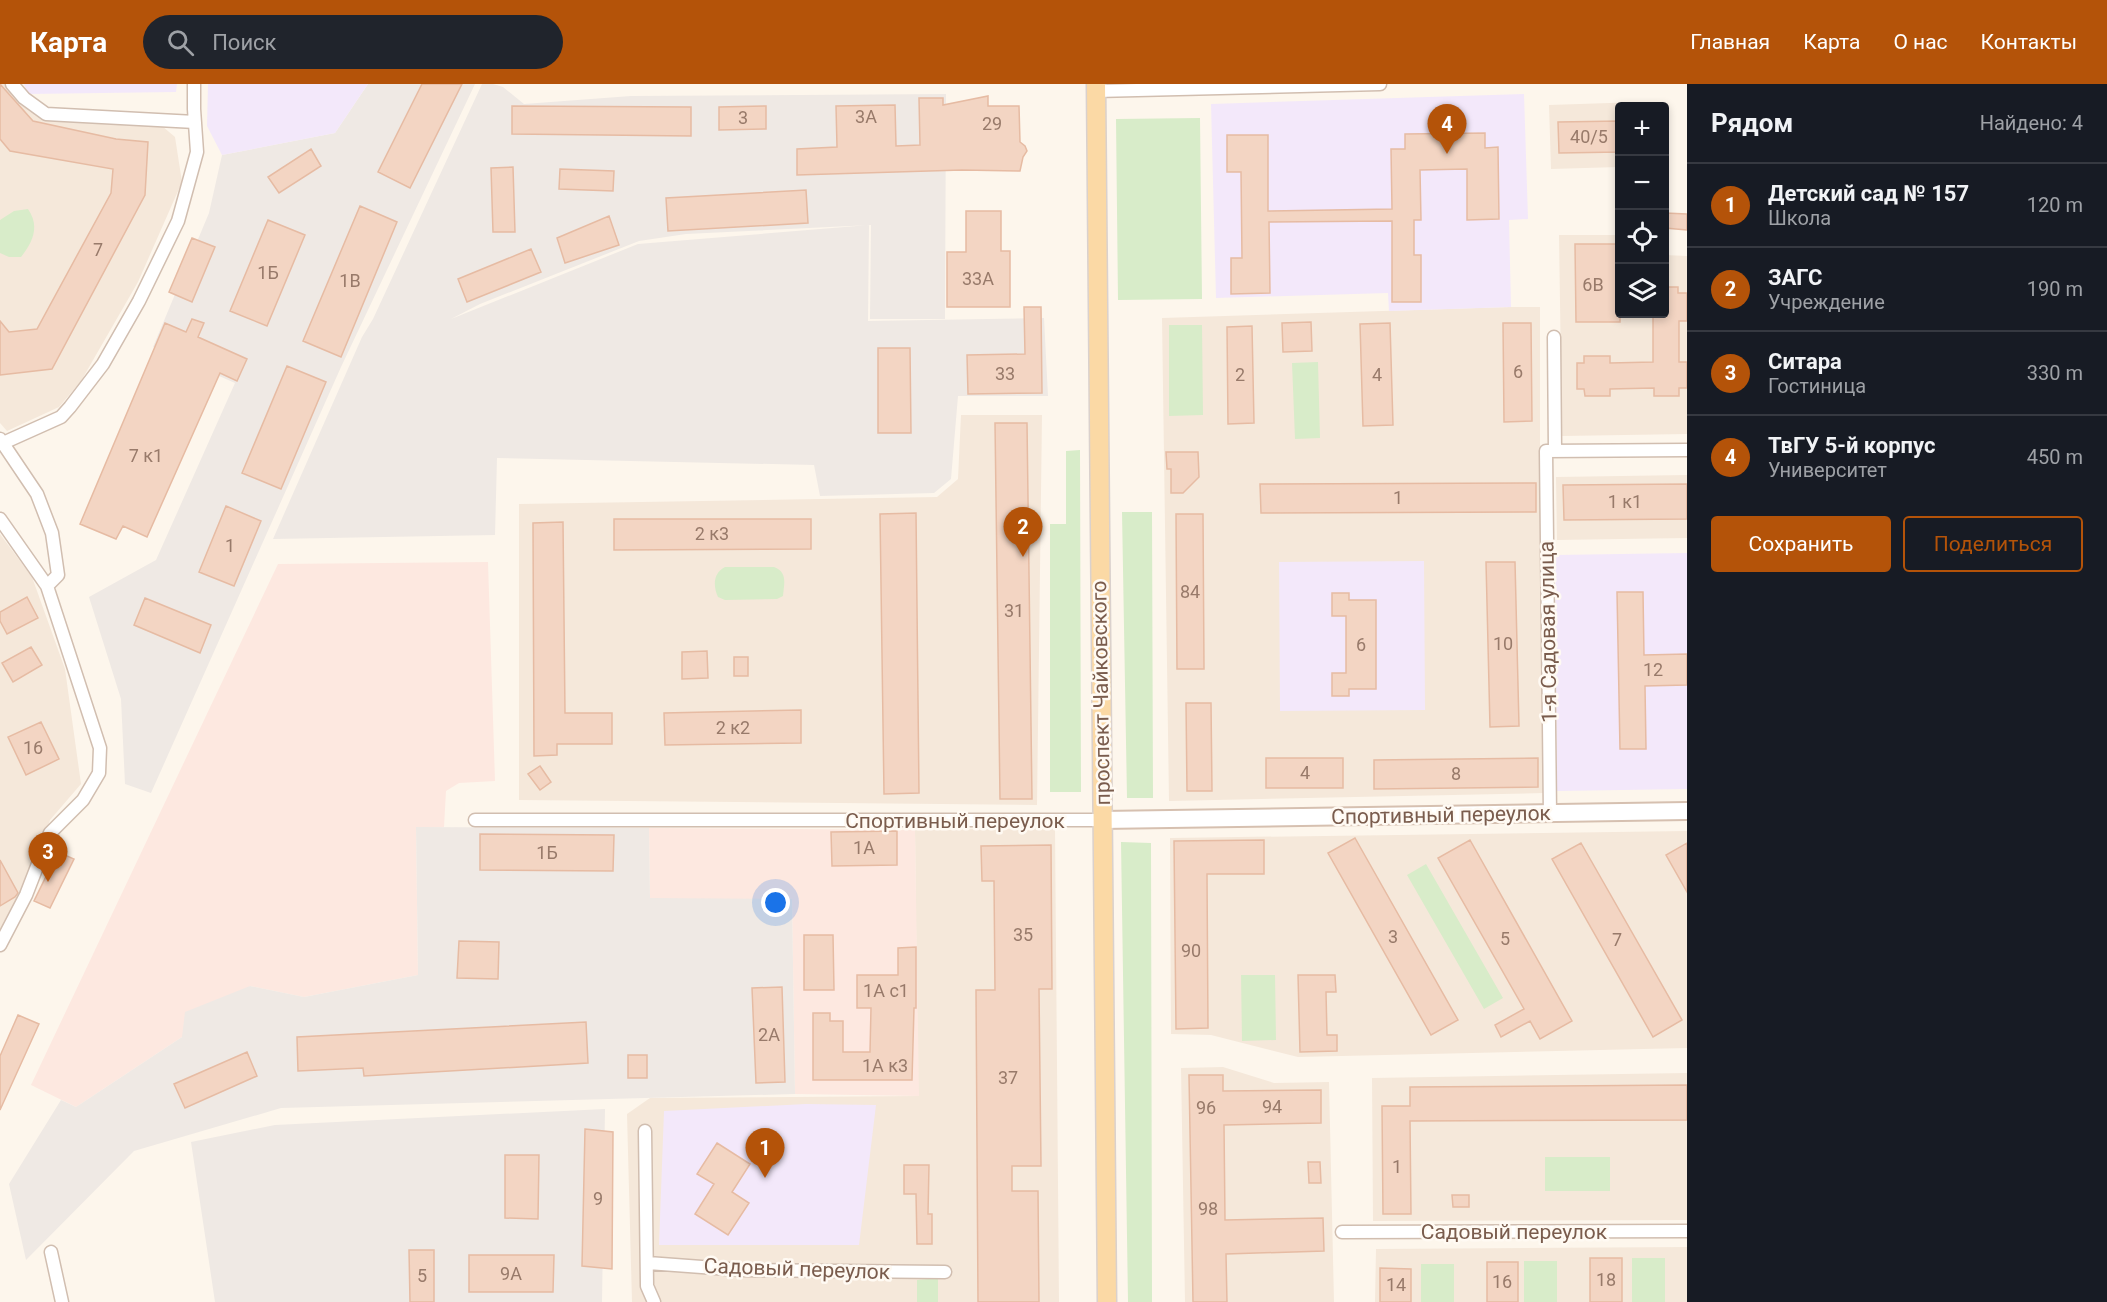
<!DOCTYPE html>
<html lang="ru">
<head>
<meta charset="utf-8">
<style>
	:root { --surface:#171b24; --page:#20242c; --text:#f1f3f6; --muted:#9ea1a6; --line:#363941; --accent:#b45309 }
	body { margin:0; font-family:Roboto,sans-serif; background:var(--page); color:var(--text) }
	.controls { position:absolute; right:18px; top:18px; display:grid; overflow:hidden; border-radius:6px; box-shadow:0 3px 9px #0003 }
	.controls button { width:54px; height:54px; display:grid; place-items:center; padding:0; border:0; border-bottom:2px solid var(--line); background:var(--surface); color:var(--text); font:30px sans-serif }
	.you { position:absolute; left:776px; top:819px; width:21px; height:21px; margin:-15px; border:4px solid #fff; border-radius:50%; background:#1a73e8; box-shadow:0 0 0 9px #1a73e833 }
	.badge { display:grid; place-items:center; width:39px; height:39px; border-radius:50%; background:var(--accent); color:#fff; font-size:20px; font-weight:700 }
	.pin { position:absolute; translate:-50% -50px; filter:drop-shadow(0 2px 3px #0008) }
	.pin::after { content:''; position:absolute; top:32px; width:21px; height:18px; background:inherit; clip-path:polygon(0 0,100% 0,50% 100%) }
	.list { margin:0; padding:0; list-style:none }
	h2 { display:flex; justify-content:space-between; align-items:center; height:78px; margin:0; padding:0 24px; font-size:26px }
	h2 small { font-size:20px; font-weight:400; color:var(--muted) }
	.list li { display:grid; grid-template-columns:39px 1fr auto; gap:18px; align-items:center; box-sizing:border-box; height:84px; padding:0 24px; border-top:2px solid var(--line) }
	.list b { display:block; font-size:22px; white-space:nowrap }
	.list p { margin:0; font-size:20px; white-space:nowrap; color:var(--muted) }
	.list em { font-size:20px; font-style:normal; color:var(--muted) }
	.actions { display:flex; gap:12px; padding:18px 24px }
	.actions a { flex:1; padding:14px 0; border:2px solid var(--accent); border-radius:6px; text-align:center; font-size:21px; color:var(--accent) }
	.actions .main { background:var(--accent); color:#fff }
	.icon { flex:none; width:33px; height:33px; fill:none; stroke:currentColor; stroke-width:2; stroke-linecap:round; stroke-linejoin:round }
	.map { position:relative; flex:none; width:1687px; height:1218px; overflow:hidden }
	header { display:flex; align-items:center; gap:36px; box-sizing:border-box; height:84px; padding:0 30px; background:var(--accent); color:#fff }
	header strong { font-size:28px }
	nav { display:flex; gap:33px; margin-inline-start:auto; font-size:21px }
	.search { width:420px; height:54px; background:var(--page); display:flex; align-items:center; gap:15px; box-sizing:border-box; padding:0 21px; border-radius:33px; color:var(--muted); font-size:22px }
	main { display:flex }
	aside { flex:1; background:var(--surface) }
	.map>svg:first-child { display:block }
</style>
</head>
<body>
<header>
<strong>Карта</strong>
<div class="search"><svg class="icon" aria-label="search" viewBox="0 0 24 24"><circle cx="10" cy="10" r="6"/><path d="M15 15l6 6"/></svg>Поиск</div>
<nav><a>Главная</a><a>Карта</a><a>О нас</a><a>Контакты</a></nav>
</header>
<main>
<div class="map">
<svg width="1687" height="1218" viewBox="0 0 1687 1218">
	<rect width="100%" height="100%" fill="#fdf6ec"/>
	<!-- residential -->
	<path fill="#f5e8da" d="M0,0h16l27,26 119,16 13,11 7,45 -44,100 -57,99 -22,26 -52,24 -7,-8z
		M1640,18v4h-20l-1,61 -68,2 -2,-64z
		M1559,151h59l2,79h44l1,-59 22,1v178l-125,2z
		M1511,223h29v206l4,280 -375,8 -7,-483z
		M961,331h81l-5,390 -518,-5v-296l418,-7 21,-18z
		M1687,391v63l-130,2 -1,-63z
		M0,450l32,43 33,92 16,115 -31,36 -25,70 -25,44z
		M1055,744l4,474h-427l-5,-188 23,-16 268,-2 -3,-266z
		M1687,747v217l-389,9 -87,-22 -40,-1 -1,-196z
		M1223,983l51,16 55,-1 5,220h-149l-4,-234z
		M1687,989v147l-314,1 -1,-143z
		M1687,1163v55h-312l1,-53z"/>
	<!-- commercial -->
	<path fill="#fde8e0" d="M488,478l7,219 -36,2 -13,8 -2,36 -28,1 2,147 -114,22 -54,-11 -68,51 -106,70 -45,-22 247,-521z
		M649,744l266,2 4,266 -124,-2 -3,-195h-142z"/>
	<!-- industrial -->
	<path fill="#efe9e4" d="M368,0h107l-134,283 -190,426 -26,-9 -4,-85 -32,-102 67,-37 79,-177 -82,-36 56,-134 13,-58 113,-22z
		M482,0h11l10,3 21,17 107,-8 315,-2 -1,225h-75l1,-94 -185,9 -47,7 -159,63 -29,15 187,-75 231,-19 -1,96 176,-3 4,78h-90l-7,83 -17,14 -114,3 -6,-31 -317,-7 -2,77 -222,4 89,-202 11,-18z
		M416,743l233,1 1,70 142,1 3,195 -514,14 -147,43 -108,109 -17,-76 52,-84 15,7 106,-70 3,-25 65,-26 54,11 114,-22z
		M605,1025l-3,193h-387l-24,-160 84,-17z"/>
	<!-- education -->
	<path fill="#f3e8fa" d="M24,0h153l-1,8 -148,2z
		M208,0h160l-33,49 -113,22 -15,-29z
		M1524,10l4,125 -19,1 2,87 -122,4 -1,-18 -172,5 -5,-194z
		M1687,469v236l-130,2 -2,-236z
		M1424,477l1,149 -145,1 -1,-149z
		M806,1020l70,1 -17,140h-200l5,-134z"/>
	<!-- green -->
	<path fill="#d8ecc9" d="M1200,34l2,181 -84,1 -2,-181z
		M28,125c12,17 5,33 -7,48h-12l-9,-4v-33l14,-9z
		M1169,241h33l1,90 -34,1z
		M1318,278l2,76 -25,1 -3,-76z
		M1080,366l1,342h-31v-268h16v-73z
		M1122,428h30l1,286h-26z
		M725,483h49c14,5 10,17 9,29l-6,3 -52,1 -7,-3c-5,-11 -5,-24 7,-30z
		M1121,758l30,1 1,459h-24z
		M1426,780l77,134 -19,11 -77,-134z
		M1241,891h34l1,65 -34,1z
		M1545,1073h65v34h-65z
		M1632,1174h33v44h-33z
		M1524,1177h33v41h-33z
		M1421,1180h33v38h-33z
		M938,1194v24h-21v-22z"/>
	<!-- building -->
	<path fill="#f3d5c3" stroke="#e6bba3" stroke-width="1.5" d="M0,0l33,37 83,18 32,3 -3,53 -93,174 -52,6v-54l9,11 28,-3 74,-136 2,-24 -103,-18 -10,-12z
		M422,0h40l-52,104 -32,-16z
		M988,12v10h31l1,36 5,4 2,5 -4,6 -3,14 -58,-1 -165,5v-26l40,-2 -1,-41 59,-1 1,41 24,-1 -1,-47h24v7z
		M512,22l179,1v29l-179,-2z
		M766,22v23l-47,1v-23z
		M1620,37v31l-61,1 -1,-31z
		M1485,49v15l13,-1 1,72 -32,1v-51l-47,1 1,50h-7v35h7v47h-29v-81l-123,1 1,71 -39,1v-36h11l-1,-86h-14v-37h41v76l124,-2 -1,-60h14v-15z
		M311,65l10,17 -42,27 -11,-16z
		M513,83l2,65h-22l-2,-64z
		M560,85l54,2 -1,20 -54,-2z
		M806,106l2,33 -140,8 -2,-33z
		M360,122l37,16 -56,135 -38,-16z
		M966,127h35v40h9v56h-63v-55h19z
		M1665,129l22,1v16l-22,-2z
		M609,132l10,29 -54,18 -8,-25z
		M268,136l37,15 -38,91 -37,-15z
		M192,154l23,9 -23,55 -23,-10z
		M1575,160h42v48h3v30h-44z
		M531,165l10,23 -74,30 -9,-23z
		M1665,203h13v6h9v28h-8v41h8v26h-8v8h-25v-8l-44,1v7h-25l-1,-7h-7v-26h7v-7h26v7l43,-1v-48h12z
		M1024,223h17l1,86 -74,1 -1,-39 58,-1z
		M192,235l12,4 -6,14 49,22 -10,22 -17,-8 -73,164 -24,-11 -7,13 -36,-15 85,-201 21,9z
		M1311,238l1,29 -29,1 -1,-29z
		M1390,239l3,102 -30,1 -3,-102z
		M1503,239h28l1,98 -28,1z
		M1252,242l2,97 -26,1 -1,-97z
		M878,264h32l1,85h-33z
		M287,282l39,16 -45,107 -39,-16z
		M995,339h32l5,376h-32z
		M1166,368h32l1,25 -16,16h-12v-24h-4z
		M1536,399v29l-275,1 -1,-29z
		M1687,400v35l-123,1 -1,-35z
		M226,422l35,15 -27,65 -35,-14z
		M916,429l3,280 -35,1 -4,-280z
		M1176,430h27l1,155h-27z
		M614,435h197v30l-197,1z
		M563,438l2,191h47v31h-55v11l-23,1 -1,-233z
		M1486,478h29l4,164 -29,1z
		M1617,508h26l1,63 43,-1v31l-42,1 1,63h-26z
		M1332,509h17v7h27v89h-27v7h-17v-23h14v-57h-14z
		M27,513l11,21 -31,16 -7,-13v-9z
		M145,514l66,27 -11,28 -66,-28z
		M31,563l11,18 -29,17 -11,-19z
		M707,567l1,27 -26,1v-27z
		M734,573h14v19h-14z
		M1186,619h25l1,88h-25z
		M801,626v33l-136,2 -1,-32z
		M41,638l18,37 -33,16 -18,-38z
		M1266,674h77v30h-77z
		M1538,674v29l-164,2v-29z
		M540,682l11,16 -11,8 -12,-16z
		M897,747v34l-65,1 -1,-34z
		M480,750l134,1 -1,36 -133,-1z
		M1355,754l103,182 -27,15 -103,-182z
		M1264,756v34h-57l1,154 -32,1 -2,-188z
		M1470,756l102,181 -32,18 -10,-18 -29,16 -6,-12 29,-16 -86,-151z
		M1581,759l101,177 -29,17 -101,-178z
		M1687,759v49l-21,-37z
		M1051,761l1,144h-13l2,177h-29v25h26l1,111h-61l-2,-312h19l-1,-109h-12l-1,-35z
		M58,768l16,7 -24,49 -16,-7z
		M0,776l18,33 -3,4 -15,9z
		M804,851h29l1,55h-30z
		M459,857l40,1 -1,37 -41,-1z
		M916,863v61h-2l-2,72h-99v-67h17v8h13v31h27l1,-44h-14v-33h41v-27z
		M1298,891h37l1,17h-10l1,43h10v16l-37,1z
		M782,903l3,95 -29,1 -4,-95z
		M18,931l21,9 -39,86v-54z
		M586,938l2,41 -224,13 -1,-8 -65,3 -1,-34z
		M247,968l10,24 -72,32 -11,-24z
		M628,971h19v23h-19z
		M1189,991h34v16l98,-1v33l-97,2 1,95 98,-2 1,33 -98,3 1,48h-34z
		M1687,1001v35l-277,1 1,93h-28l-1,-108h28v-19z
		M585,1045l28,3 -1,137 -30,-3z
		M717,1059l33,21 -18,28 17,11 -21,32 -33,-21 19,-30 -17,-10z
		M505,1071h34l-1,64 -33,-1z
		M1308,1078h12l1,21h-12z
		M904,1081h25l-1,49h4v30h-15l-1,-50h-12z
		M1452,1111h17v12h-16z
		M409,1166h25v52h-24z
		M469,1171h85l-1,37h-84z
		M1590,1174h32v44h-32z
		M1487,1178h31v40h-31z
		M1380,1184l31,1v33h-31z"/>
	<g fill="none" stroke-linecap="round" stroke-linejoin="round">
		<!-- street casing -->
		<g stroke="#d1beb0" stroke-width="15">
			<path id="street" d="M12,0l12,14 22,16 149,8
				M1096,7l284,-7
				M1554,253l1,114
				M0,355l37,55 15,39 6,42 -11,11
				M3,359l58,-26 9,-10 33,-43 36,-63 39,-80 19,-69 -3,-43v-25
				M0,435l47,67 53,162 -1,25 -16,27 -33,33 -24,62 -26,50
				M1550,730l-4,-363 141,-1
				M475,736h627
				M645,1047l2,155 7,16
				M1342,1148l345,-1
				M51,1168l11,50
				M648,1179l94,7 203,2"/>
		</g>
		<!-- secondary casing -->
		<g stroke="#d6c0b0" stroke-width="20">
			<path id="secondary" d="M1102,736l585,-9"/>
		</g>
		<!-- primary casing -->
		<g stroke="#dad1cd" stroke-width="21">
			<path id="primary" d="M1096,0l11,1218"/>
		</g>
		<!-- street -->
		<use href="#street" stroke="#fff" stroke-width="12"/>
		<!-- secondary -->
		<use href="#secondary" stroke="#fff" stroke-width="16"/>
		<!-- primary -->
		<use href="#primary" stroke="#fbd9a5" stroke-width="18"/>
	</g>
	<g text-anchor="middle" stroke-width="5" stroke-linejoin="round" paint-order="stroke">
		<!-- number labels -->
		<g font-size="18" fill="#987a6a">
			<text x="866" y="39">3А</text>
			<text x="743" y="40">3</text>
			<text x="992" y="46">29</text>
			<text x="1589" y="59">40/5</text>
			<text x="98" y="172">7</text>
			<text x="268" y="195">1Б</text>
			<text x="978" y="201">33А</text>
			<text x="350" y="203">1В</text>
			<text x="1593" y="207">6В</text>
			<text x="1518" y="294">6</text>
			<text x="1005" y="296">33</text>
			<text x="1240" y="297">2</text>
			<text x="1377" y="297">4</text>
			<text x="146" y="378">7 к1</text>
			<text x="1398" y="420">1</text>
			<text x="1625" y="424">1 к1</text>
			<text x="712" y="456">2 к3</text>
			<text x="230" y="468">1</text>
			<text x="1190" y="514">84</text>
			<text x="1014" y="533">31</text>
			<text x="1503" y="566">10</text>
			<text x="1361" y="567">6</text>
			<text x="1653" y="592">12</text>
			<text x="733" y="650">2 к2</text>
			<text x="33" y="670">16</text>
			<text x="1305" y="695">4</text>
			<text x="1456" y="696">8</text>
			<text x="864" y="770">1А</text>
			<text x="547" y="775">1Б</text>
			<text x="1023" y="857">35</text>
			<text x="1393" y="859">3</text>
			<text x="1505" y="861">5</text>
			<text x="1617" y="862">7</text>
			<text x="1191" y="873">90</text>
			<text x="886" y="913">1А с1</text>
			<text x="769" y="957">2А</text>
			<text x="885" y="988">1А к3</text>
			<text x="1008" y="1000">37</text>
			<text x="1272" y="1029">94</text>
			<text x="1206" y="1030">96</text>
			<text x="1397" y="1089">1</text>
			<text x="598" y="1121">9</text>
			<text x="1208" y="1131">98</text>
			<text x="511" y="1196">9А</text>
			<text x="422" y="1198">5</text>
			<text x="1606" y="1202">18</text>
			<text x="1502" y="1204">16</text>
			<text x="1396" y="1207">14</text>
		</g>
		<!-- street labels -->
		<g font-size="21" fill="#7a5c4d" stroke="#fffaf3">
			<text transform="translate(1548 548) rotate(-91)" y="7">1-я Садовая улица</text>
			<text transform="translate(1101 609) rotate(-91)" y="7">проспект Чайковского</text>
			<text transform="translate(1441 731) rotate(-1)" y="7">Спортивный переулок</text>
			<text x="955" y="744">Спортивный переулок</text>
			<text x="1514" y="1155">Садовый переулок</text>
			<text transform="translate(797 1185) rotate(2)" y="7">Садовый переулок</text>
		</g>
	</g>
</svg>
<div class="controls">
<button>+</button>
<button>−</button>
<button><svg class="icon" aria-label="locate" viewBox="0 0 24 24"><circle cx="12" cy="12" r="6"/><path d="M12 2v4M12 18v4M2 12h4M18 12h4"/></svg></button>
<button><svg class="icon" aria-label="layers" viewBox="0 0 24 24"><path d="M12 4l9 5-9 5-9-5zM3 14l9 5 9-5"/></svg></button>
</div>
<div class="you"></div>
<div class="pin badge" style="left:765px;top:1094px">1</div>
<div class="pin badge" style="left:1023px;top:473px">2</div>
<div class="pin badge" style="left:48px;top:798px">3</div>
<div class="pin badge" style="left:1447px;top:70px">4</div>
</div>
<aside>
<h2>Рядом<small>Найдено: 4</small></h2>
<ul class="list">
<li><span class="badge">1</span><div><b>Детский сад № 157</b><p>Школа</p></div><em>120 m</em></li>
<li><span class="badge">2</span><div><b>ЗАГС</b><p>Учреждение</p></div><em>190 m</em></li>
<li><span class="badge">3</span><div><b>Ситара</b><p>Гостиница</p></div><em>330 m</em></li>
<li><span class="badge">4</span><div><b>ТвГУ 5-й корпус</b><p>Университет</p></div><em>450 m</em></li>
</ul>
<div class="actions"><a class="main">Сохранить</a><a>Поделиться</a></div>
</aside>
</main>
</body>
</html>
